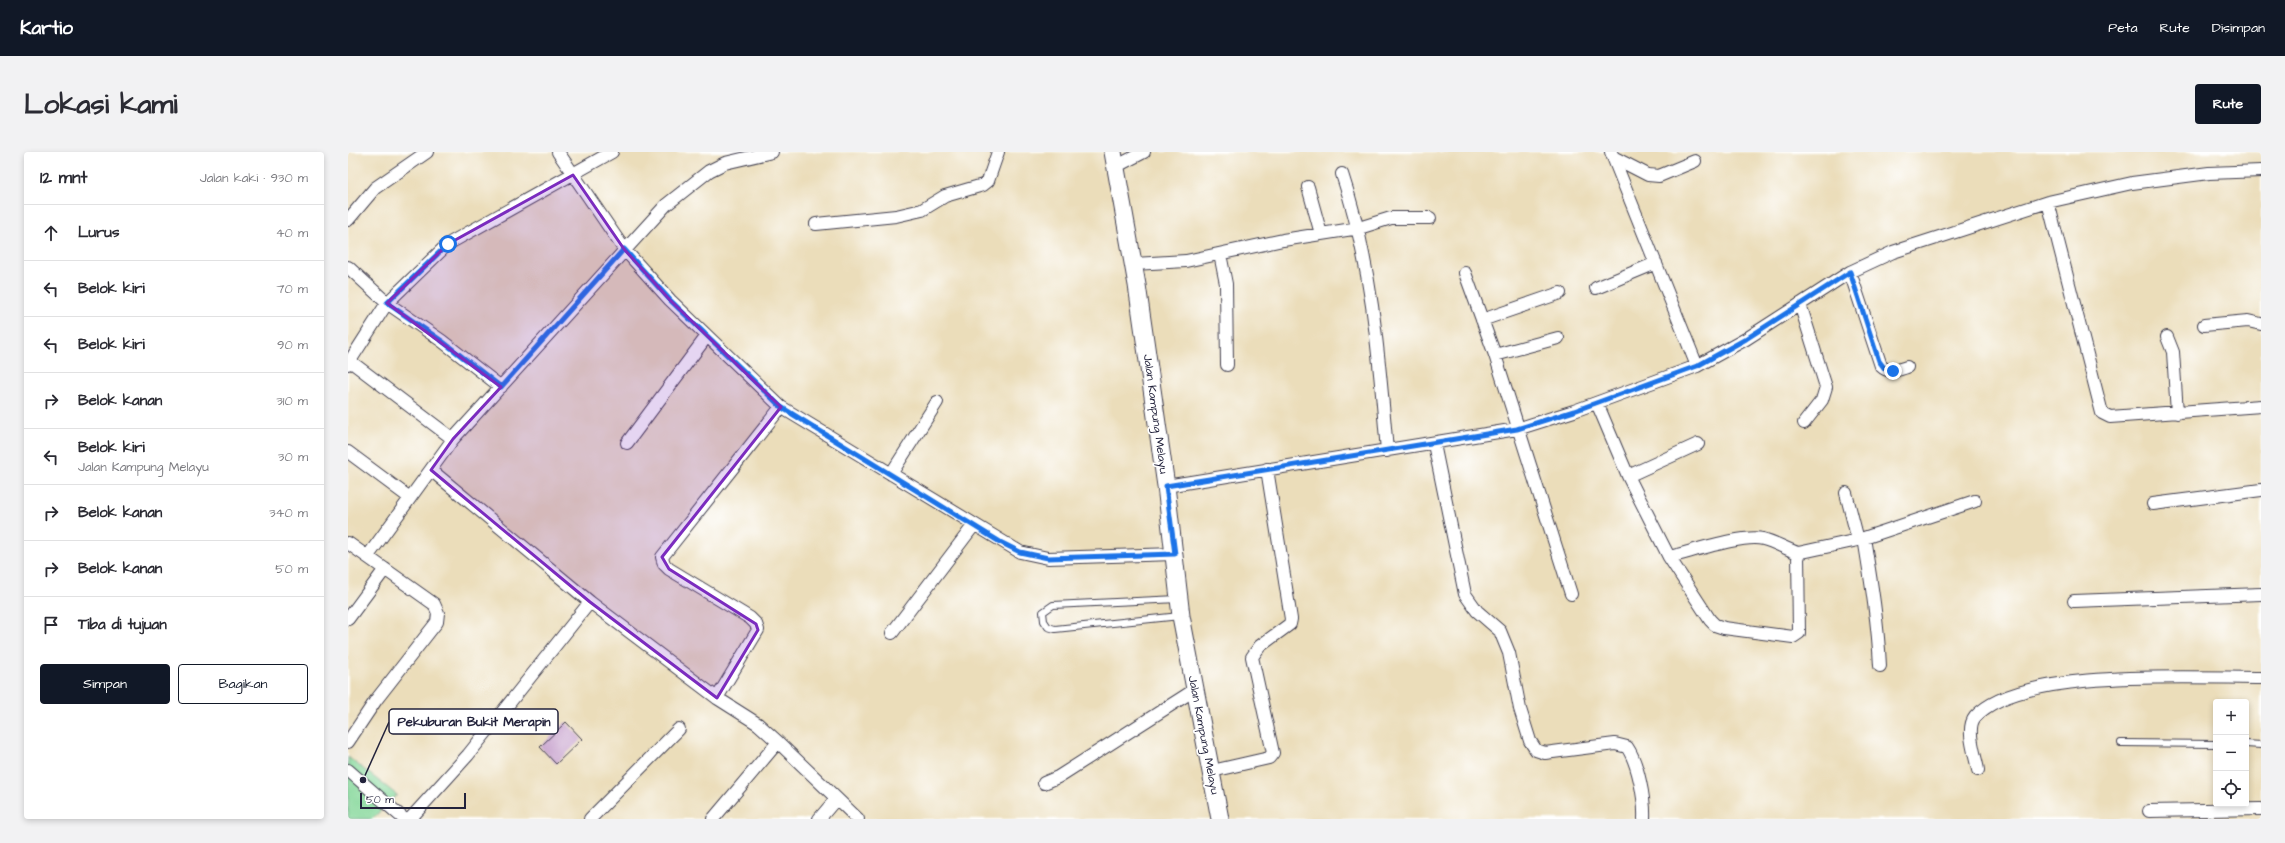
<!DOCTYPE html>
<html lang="id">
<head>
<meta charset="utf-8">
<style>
	:root { --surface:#fff; --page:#f2f2f3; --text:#2b2b33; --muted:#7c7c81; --line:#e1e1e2; --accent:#111827 }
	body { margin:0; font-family:"Architects Daughter",sans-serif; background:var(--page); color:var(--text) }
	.controls { position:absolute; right:12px; bottom:12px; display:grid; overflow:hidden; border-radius:4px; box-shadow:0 2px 6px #0003 }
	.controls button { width:36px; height:36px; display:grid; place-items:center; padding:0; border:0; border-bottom:1px solid var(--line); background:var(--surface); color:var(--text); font:20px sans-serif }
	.scale { position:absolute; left:12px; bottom:10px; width:106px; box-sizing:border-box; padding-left:4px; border:2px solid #22223b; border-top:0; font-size:11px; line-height:14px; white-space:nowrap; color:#22223b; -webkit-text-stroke:3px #fff; paint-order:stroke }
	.stop { position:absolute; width:12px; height:12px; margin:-9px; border:3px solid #1a73e8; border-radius:50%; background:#fff }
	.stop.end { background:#1a73e8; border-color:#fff; box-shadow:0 1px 4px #0008 }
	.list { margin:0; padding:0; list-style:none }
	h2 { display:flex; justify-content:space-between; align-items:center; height:52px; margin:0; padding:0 16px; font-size:17px }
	h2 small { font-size:13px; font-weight:400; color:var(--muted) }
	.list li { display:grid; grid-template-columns:26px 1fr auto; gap:12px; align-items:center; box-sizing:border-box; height:56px; padding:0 16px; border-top:1px solid var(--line) }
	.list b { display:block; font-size:15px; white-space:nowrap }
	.list p { margin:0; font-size:13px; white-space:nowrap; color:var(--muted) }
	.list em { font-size:13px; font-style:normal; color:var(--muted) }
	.actions { display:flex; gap:8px; padding:12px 16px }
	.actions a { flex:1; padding:9px 0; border:1px solid var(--accent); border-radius:4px; text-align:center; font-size:14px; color:var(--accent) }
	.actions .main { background:var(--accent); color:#fff }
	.icon { flex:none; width:22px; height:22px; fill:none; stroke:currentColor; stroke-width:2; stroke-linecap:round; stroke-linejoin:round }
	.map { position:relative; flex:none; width:1913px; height:667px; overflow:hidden; border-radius:4px }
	header { display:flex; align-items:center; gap:24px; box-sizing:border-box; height:56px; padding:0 20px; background:var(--accent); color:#fff }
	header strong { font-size:19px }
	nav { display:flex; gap:22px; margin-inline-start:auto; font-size:14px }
	.intro { display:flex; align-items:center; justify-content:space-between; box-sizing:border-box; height:96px; padding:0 24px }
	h1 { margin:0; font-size:28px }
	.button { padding:10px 18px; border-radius:4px; background:var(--accent); color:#fff; font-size:14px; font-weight:700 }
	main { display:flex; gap:24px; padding:0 24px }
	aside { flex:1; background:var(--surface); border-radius:4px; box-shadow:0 2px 6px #0003 }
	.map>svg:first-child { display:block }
</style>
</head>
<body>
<header>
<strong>Kartio</strong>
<nav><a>Peta</a><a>Rute</a><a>Disimpan</a></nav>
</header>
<div class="intro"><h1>Lokasi kami</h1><a class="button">Rute</a></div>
<main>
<aside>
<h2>12 mnt<small>Jalan kaki · 930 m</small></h2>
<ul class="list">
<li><svg class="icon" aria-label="ahead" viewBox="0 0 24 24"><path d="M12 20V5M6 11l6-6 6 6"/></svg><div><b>Lurus</b></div><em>40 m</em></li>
<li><svg class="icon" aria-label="left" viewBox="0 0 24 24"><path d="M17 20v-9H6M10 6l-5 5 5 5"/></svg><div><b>Belok kiri</b></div><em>70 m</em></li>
<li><svg class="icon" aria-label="left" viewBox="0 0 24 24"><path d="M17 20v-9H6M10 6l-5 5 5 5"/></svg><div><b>Belok kiri</b></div><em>90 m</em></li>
<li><svg class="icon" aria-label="right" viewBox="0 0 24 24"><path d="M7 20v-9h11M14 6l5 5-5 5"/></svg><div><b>Belok kanan</b></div><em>310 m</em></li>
<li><svg class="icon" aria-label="left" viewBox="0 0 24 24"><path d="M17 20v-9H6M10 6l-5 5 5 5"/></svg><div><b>Belok kiri</b><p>Jalan Kampung Melayu</p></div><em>30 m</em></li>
<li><svg class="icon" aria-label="right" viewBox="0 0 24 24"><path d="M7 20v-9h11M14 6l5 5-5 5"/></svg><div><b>Belok kanan</b></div><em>340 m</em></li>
<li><svg class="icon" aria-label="right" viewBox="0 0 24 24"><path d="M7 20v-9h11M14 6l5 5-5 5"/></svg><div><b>Belok kanan</b></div><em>50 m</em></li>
<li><svg class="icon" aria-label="arrive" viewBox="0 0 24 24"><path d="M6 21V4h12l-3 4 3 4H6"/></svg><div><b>Tiba di tujuan</b></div></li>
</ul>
<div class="actions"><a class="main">Simpan</a><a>Bagikan</a></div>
</aside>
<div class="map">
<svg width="1913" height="667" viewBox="0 0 1913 667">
	<rect width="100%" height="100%" fill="#fff"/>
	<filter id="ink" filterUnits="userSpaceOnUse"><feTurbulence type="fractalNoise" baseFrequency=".025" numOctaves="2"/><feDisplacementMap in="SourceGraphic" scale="8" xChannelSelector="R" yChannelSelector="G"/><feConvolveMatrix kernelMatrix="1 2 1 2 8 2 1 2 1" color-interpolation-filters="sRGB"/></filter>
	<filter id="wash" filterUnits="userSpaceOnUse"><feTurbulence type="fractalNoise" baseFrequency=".012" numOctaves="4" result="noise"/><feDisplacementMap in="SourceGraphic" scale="16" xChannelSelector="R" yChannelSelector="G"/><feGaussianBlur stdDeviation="0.9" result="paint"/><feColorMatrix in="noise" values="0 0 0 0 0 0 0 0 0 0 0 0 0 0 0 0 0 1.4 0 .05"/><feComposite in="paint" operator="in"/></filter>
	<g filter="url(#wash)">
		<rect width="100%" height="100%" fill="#ebddba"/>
		<!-- green -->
		<path fill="#84d799" stroke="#537c6a" d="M0,605l49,38 -25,24h-24z"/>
		<g id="blocks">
			<!-- building -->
			<path fill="#c9a5cf" d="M218,570l16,17 -26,25 -16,-17z"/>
		</g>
	</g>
	<g filter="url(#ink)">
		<use href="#blocks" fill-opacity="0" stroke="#403e4e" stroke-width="1"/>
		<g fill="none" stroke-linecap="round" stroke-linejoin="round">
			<!-- lane casing -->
			<g stroke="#403e4e" stroke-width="8">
				<path id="lane" d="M830,447l-125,6 -10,7 1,9 4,6 7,2 125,-13
					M1773,591l95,1
					M1898,592l15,1"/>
			</g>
			<!-- street casing -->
			<g stroke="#403e4e" stroke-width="14">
				<path id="street" d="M210,0l66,97 46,51 111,107 239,145 28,6 127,-4
					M1263,0l86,214
					M1265,5l35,18 11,1 36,-15
					M767,15l29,-15
					M994,22c30,90 37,183 45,277
					M960,35l13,47
					M1700,50l54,211 8,4 151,-11
					M0,68l27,-32 52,-36
					M468,72l80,-8 26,-6 23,-14 38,-11 5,-4 10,-29
					M872,102l6,30 1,81
					M786,112l52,-3 97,-21 76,-12 32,-10h39
					M0,115l39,36 55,38 59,46
					M1502,120l31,94c8,8 17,4 26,1
					M1117,121l30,82 76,239
					M1248,136l60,-25
					M1452,152l26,83 -4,13 -18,23
					M1134,168l78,-27
					M1856,173l44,-4 13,3
					M1819,185l6,15 4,61
					M1147,203l63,-17
					M2,209l103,78
					M0,212l39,-61 61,-59 164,-92
					M1249,251l31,73 41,81 41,63 5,5 9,3 69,9 6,-4 -1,-80c-12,-4 -23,-11 -35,-14 -20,-5 -72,13 -94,18
					M279,291l80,-107
					M1086,292l31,150 12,17 23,20 9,22 11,56 10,32 6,9 9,3 70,-9 12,3c11,16 18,52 17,72
					M0,300l62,46
					M83,318l159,132 127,96 41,26 20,18 -65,77
					M543,322l46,-72
					M1280,324l70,-32
					M818,334l351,-57 57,-18 123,-45 49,-27 104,-67 43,-20 155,-50 84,-19 77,-10 52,-2
					M1498,341l12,47
					M1805,352l108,-14
					M1516,386c7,43 14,85 16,128
					M0,391l86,61 4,9 -1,9 -61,78 -28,42
					M1450,401l60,-13 117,-39
					M20,404l85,-117 213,-234 43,-34 16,-8 47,-11
					M1726,449l187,-7
					M0,467l37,-50
					M544,481l82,-108
					M369,546l41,-68 -2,-6 -6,-6 -81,-49 -5,-5 -2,-7 119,-150
					M430,590l80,77
					M0,618l56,49
					M1630,618c-2,-13 -13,-41 -3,-53 45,-50 221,-39 286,-39
					M864,619l57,-13 4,-5 -21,-96 8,-11 30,-22 1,-5 -24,-150
					M696,631l14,-6 138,-88
					M1801,659l112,-2
					M62,667l58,-64 122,-153
					M242,667l89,-90
					M471,667l17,-20"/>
			</g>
			<!-- secondary casing -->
			<g stroke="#403e4e" stroke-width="19">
				<path id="secondary" d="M765,0l24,133 29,201 15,130 39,203"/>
			</g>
			<!-- lane -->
			<use href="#lane" stroke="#fff" stroke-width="6"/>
			<!-- street -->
			<use href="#street" stroke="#fff" stroke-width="12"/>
			<!-- secondary -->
			<use href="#secondary" stroke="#fff" stroke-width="17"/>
		</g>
	</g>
	<g fill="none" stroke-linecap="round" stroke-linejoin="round" filter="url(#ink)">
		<!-- route -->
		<path stroke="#1a73e8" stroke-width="5" d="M100,92l-61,59 55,38 59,46 123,-138 46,51 111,107 219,135 20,10 28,6 127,-4 -9,-68 351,-57 57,-18 123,-45 49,-27 104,-67 29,89 6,8 8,2"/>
	</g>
	<!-- marked area -->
	<path fill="#7b2cbf" fill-opacity="0.2" stroke="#7b2cbf" stroke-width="3" stroke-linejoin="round" d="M225,23l51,74 46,51 111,107 -119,150 7,12 87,55 2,6 -41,68 -127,-96 -159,-132 22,-31 48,-52 -114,-84 61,-59z"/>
	<g text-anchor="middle" stroke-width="3.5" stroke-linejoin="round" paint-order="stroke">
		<!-- street labels -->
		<g font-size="12" fill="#22223b" stroke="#fff">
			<text transform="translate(808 262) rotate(82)" y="4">Jalan Kampung Melayu</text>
			<text transform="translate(856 583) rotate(79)" y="4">Jalan Kampung Melayu</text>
		</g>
	</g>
	<!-- callouts -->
	<path fill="none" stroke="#22223b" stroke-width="1.5" d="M15 628L41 570"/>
	<circle fill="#22223b" stroke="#fff" stroke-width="1.5" cx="15" cy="628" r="4"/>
	<rect fill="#fff" stroke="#22223b" stroke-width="1.5" x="41" y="557" width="169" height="25" rx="4"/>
	<g font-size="13" text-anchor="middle" font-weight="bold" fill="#22223b">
		<text x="126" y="574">Pekuburan Bukit Merapin</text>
	</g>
</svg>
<div class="controls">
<button>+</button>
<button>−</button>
<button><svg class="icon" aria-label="locate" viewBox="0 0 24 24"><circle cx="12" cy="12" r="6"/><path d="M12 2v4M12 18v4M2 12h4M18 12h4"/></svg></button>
</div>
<div class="scale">50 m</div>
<div class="stop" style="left:100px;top:92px"></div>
<div class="stop end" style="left:1545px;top:219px"></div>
</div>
</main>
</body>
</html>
